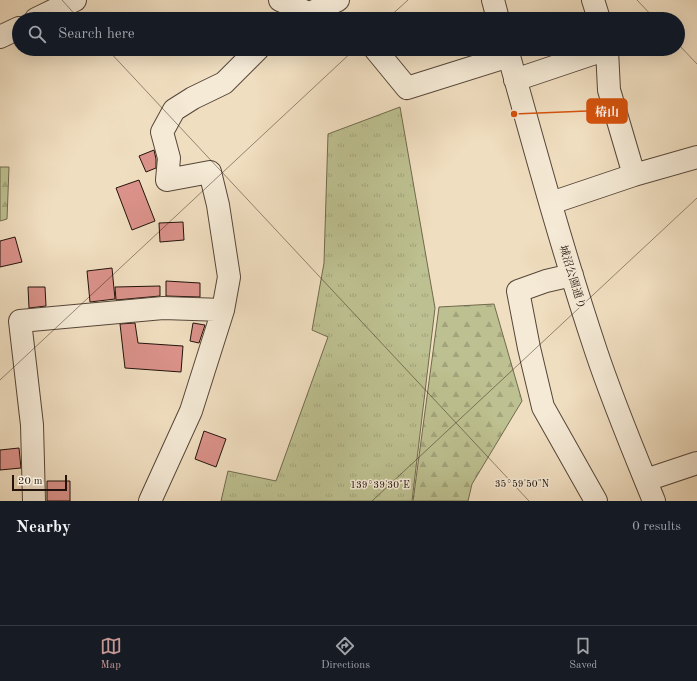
<!DOCTYPE html>
<html lang="en">
<head>
<meta charset="utf-8">
<style>
	:root { --surface:#171b24; --page:#20242c; --text:#f1f3f6; --muted:#9ea1a6; --line:#363941; --accent:#c59692 }
	body { margin:0; font-family:"Old Standard TT","Noto Serif JP",serif; background:var(--page); color:var(--text) }
	.scale { position:absolute; left:12px; bottom:10px; width:55px; box-sizing:border-box; padding-left:4px; border:2px solid #23130c; border-top:0; font-size:11px; line-height:14px; white-space:nowrap; color:#23130c; -webkit-text-stroke:3px #f5ead6; paint-order:stroke }
	.list { margin:0; padding:0; list-style:none }
	h2 { display:flex; justify-content:space-between; align-items:center; height:52px; margin:0; padding:0 16px; font-size:17px }
	h2 small { font-size:13px; font-weight:400; color:var(--muted) }
	.icon { flex:none; width:22px; height:22px; fill:none; stroke:currentColor; stroke-width:2; stroke-linecap:round; stroke-linejoin:round }
	.map { position:relative; flex:none; width:697px; height:501px; overflow:hidden }
	.search { position:absolute; background:var(--surface); box-shadow:0 4px 16px #0002; left:12px; right:12px; top:12px; height:44px; display:flex; align-items:center; gap:10px; box-sizing:border-box; padding:0 14px; border-radius:22px; color:var(--muted); font-size:15px }
	.sheet { height:124px; background:var(--surface) }
	nav { display:flex; justify-content:space-around; align-items:center; box-sizing:border-box; height:56px; border-top:1px solid var(--line); background:var(--surface); font-size:11px; color:var(--muted) }
	nav a { display:grid; justify-items:center; gap:2px }
	nav .on { color:var(--accent) }
	.map>svg:first-child { display:block }
</style>
</head>
<body>
<div class="map">
<svg width="697" height="501" viewBox="0 0 697 501">
	<defs>
		<pattern id="grass-tufts" width="24" height="20" patternUnits="userSpaceOnUse"><rect width="24" height="20" fill="#bdc090"/><path d="M3 7l-1-3M5 7V3M7 7l1-3M15 17l-1-3M17 17v-4M19 17l1-3" fill="none" stroke="#a2a47b"/></pattern>
		<pattern id="forest-firs" width="22" height="20" patternUnits="userSpaceOnUse"><rect width="22" height="20" fill="#bdc090"/><path d="M5 1l3.5 6h-7zM16 11l3.5 6h-7z" fill="#a2a47b"/></pattern>
	</defs>
	<rect width="100%" height="100%" fill="#f0dec0"/>
	<filter id="stains"><feTurbulence type="fractalNoise" baseFrequency=".005" numOctaves="4"/><feColorMatrix values="0 0 0 0 .2 0 0 0 0 .09 0 0 0 0 .02 0 0 0 .5 -.17"/></filter>
	<radialGradient id="worn" r=".72"><stop offset=".6" stop-color="#630" stop-opacity="0"/><stop offset="1" stop-color="#630" stop-opacity=".3"/></radialGradient>
	<!-- grass -->
	<path fill="url(#grass-tufts)" stroke="#706a4e" d="M400,107l35,201 -23,193h-191l7,-30 48,10 52,-144 -16,-7 12,-67 4,-129z"/>
	<!-- forest -->
	<path fill="url(#forest-firs)" stroke="#706a4e" d="M0,167h9l-2,52 -7,2z
		M494,304l28,97 -50,83 -4,17h-55l26,-194z"/>
	<!-- building -->
	<path fill="#db928a" stroke="#23130c" d="M154,150l2,9v9l-10,4 -7,-16z
		M139,180l16,41 -23,9 -16,-42z
		M183,222l1,18 -24,2 -1,-19z
		M15,237l7,25 -22,5v-26z
		M112,268l3,31 -25,3 -3,-31z
		M166,281l34,2v14l-34,-1z
		M160,286v10l-44,4 -1,-13z
		M28,287h17l1,19 -17,2z
		M135,323l3,20 45,3 -2,26 -56,-4 -5,-44z
		M193,323l12,2 -6,18 -9,-2z
		M204,431l22,8 -10,28 -21,-8z
		M19,448l2,20 -21,2v-20z
		M47,481h23v20h-23z"/>
	<g fill="none" stroke-linecap="round" stroke-linejoin="round">
		<!-- minor casing -->
		<g stroke="#564639" stroke-width="24">
			<path id="minor" d="M280,0l41,19
				M493,0l5,19
				M593,0l6,19
				M310,13l28,-13
				M36,19l39,-19
				M0,37l19,-9
				M375,49l32,39 102,-32
				M507,49c28,101 56,203 89,302 17,51 38,101 58,150
				M607,50l2,40 25,85
				M515,80l92,-31
				M551,203l83,-28 63,-18
				M572,275l-26,6 -28,10 11,57 14,59 53,94
				M646,480l51,-17
				M34,501l-2,-76 -12,-104 143,-13 60,2
				M150,501l41,-90 32,-101 6,-33 -11,-72 -8,-33 -43,8 2,-22 -7,-26 12,-22 19,-12 31,-15 34,-34"/>
		</g>
		<!-- minor -->
		<use href="#minor" stroke="#f5ead6" stroke-width="22"/>
	</g>
	<!-- ticks -->
	<path fill="none" stroke="#23130c" stroke-width="1" stroke-opacity="0.45" d="M62,0l17,19M637,0l18,19M387,19l21,-19M678,44l19,20M107,49l422,452M0,380l355,-331M372,501l325,-303"/>
	<g text-anchor="middle" stroke-width="3" stroke-linejoin="round" paint-order="stroke">
		<!-- street labels -->
		<g font-size="11" fill="#23130c" stroke="#f5ead6">
			<text transform="translate(573 277) rotate(73)" y="4">城沼公園通り</text>
		</g>
	</g>
	<g font-size="10" text-anchor="middle" fill="#23130c" stroke="#f5ead6" stroke-width="3" stroke-linejoin="round" paint-order="stroke">
		<text x="522" y="487">35°59'50"N</text>
		<text x="380" y="488">139°39'30"E</text>
	</g>
	<!-- callouts -->
	<path fill="none" stroke="#d4520c" stroke-width="1.5" d="M514 114L587 111"/>
	<circle fill="#d4520c" stroke="#f5ead6" stroke-width="1.5" cx="514" cy="114" r="4"/>
	<rect fill="#d4520c" stroke="#d4520c" stroke-width="1.5" x="587" y="99" width="40" height="24" rx="4"/>
	<g font-size="12" text-anchor="middle" font-weight="bold" fill="#fff">
		<text x="607" y="116">椿山</text>
	</g>
	<rect width="100%" height="100%" filter="url(#stains)"/>
	<rect width="100%" height="100%" fill="url(#worn)"/>
</svg>
<div class="scale">20 m</div>
<div class="search"><svg class="icon" aria-label="search" viewBox="0 0 24 24"><circle cx="10" cy="10" r="6"/><path d="M15 15l6 6"/></svg>Search here</div>
</div>
<section class="sheet">
<h2>Nearby<small>0 results</small></h2>
<ul class="list">
</ul>
</section>
<nav>
<a class="on"><svg class="icon" aria-label="map" viewBox="0 0 24 24"><path d="M3 6l6-2 6 2 6-2v14l-6 2-6-2-6 2zM9 4v14M15 6v14"/></svg>Map</a>
<a><svg class="icon" aria-label="directions" viewBox="0 0 24 24"><path d="M12 3l9 9-9 9-9-9zM9 14v-3h6M13 9l2 2-2 2"/></svg>Directions</a>
<a><svg class="icon" aria-label="saved" viewBox="0 0 24 24"><path d="M7 4h10v16l-5-4-5 4z"/></svg>Saved</a>
</nav>
</body>
</html>
